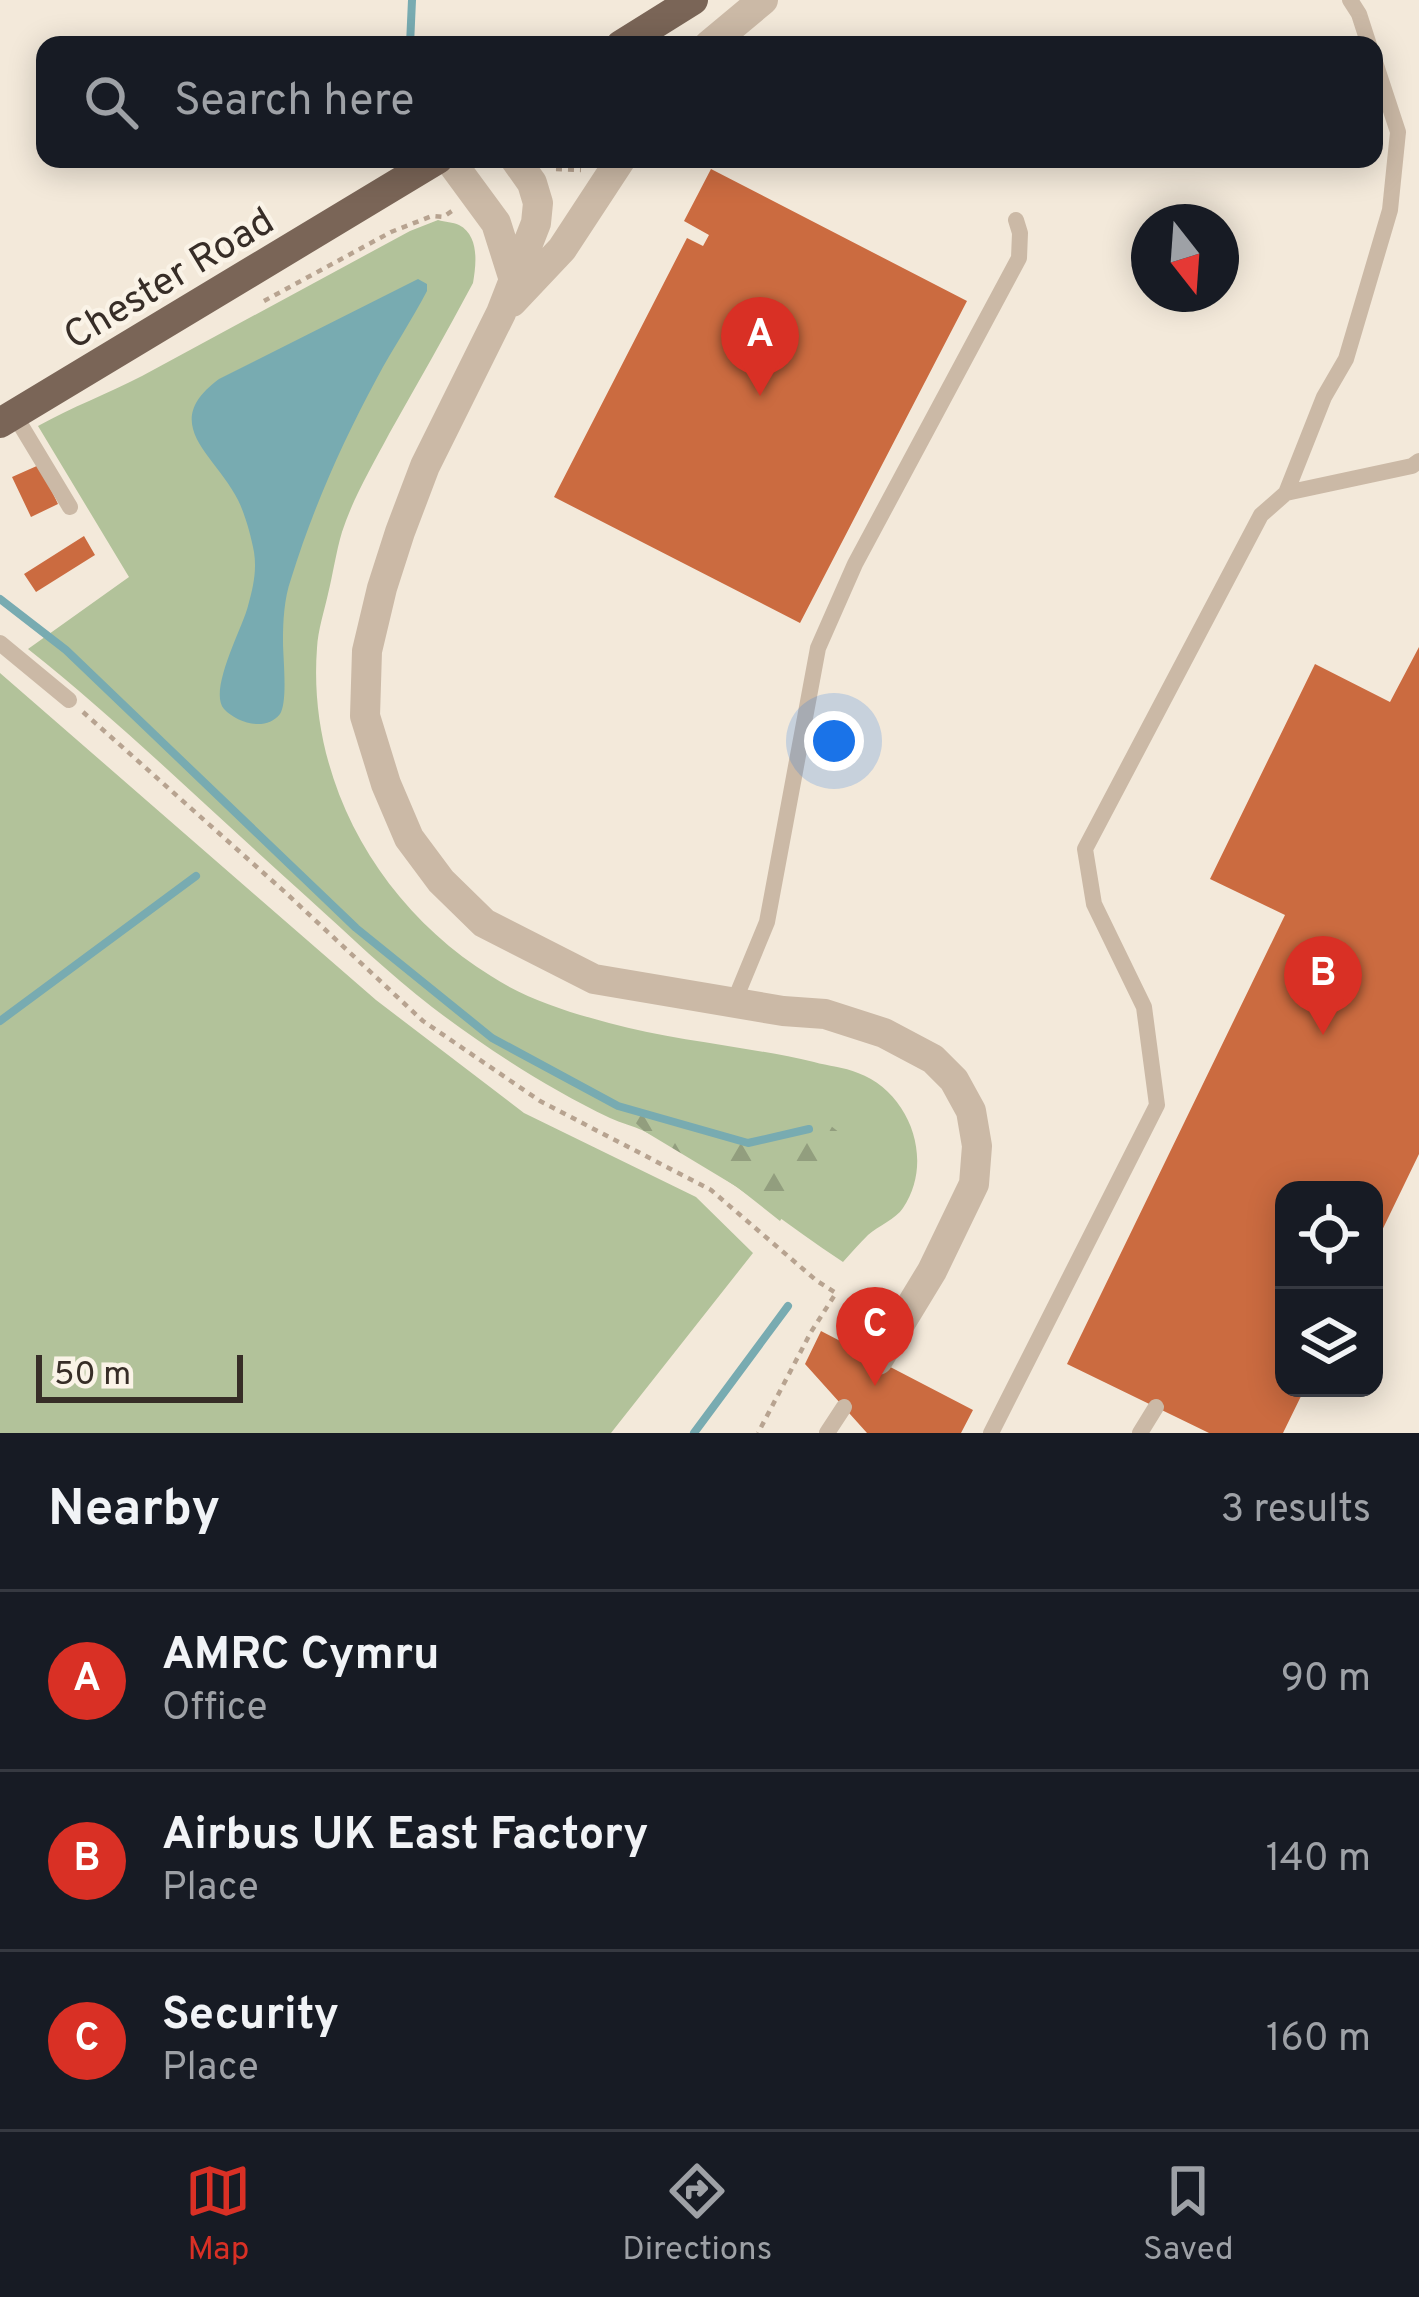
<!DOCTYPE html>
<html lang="en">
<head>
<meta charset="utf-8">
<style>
	:root { --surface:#171b24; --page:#20242c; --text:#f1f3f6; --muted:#9ea1a6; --line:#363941; --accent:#d93025 }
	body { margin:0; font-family:Overpass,sans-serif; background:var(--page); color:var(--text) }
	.controls { position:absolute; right:36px; bottom:36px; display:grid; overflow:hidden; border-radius:24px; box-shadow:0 6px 30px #0003 }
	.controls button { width:108px; height:108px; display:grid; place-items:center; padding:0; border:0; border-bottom:3px solid var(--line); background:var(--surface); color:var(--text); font:60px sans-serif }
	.compass { position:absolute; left:1131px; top:204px; width:108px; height:108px; border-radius:50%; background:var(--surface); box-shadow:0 6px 30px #0003; rotate:163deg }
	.scale { position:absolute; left:36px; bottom:30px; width:207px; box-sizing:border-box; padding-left:12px; border:6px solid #372d27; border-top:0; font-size:33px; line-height:42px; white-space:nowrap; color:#372d27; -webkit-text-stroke:9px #faf3e7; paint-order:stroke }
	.you { position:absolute; left:834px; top:741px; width:42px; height:42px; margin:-30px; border:9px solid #fff; border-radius:50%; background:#1a73e8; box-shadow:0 0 0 18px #1a73e833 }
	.badge { display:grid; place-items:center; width:78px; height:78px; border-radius:50%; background:var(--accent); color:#fff; font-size:39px; font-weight:700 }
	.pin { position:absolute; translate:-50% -99px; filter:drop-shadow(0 3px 6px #0008) }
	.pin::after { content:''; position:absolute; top:63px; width:42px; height:36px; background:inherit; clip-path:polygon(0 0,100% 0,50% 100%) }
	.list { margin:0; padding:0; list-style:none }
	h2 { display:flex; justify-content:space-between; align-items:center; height:156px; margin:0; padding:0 48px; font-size:51px }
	h2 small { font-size:39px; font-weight:400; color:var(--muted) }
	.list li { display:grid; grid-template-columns:78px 1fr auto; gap:36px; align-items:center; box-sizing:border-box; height:180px; padding:0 48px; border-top:3px solid var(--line) }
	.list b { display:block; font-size:45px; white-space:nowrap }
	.list p { margin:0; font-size:39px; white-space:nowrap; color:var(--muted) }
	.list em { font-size:39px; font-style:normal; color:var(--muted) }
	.icon { flex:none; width:66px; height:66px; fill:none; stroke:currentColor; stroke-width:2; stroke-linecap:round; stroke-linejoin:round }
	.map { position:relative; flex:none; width:1419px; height:1433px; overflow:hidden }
	.search { position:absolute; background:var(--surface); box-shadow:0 6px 30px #0003; left:36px; right:36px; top:36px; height:132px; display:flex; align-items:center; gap:30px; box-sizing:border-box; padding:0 42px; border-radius:24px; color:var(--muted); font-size:45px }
	.sheet { height:696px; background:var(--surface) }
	nav { display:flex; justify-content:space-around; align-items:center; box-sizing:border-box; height:168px; border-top:3px solid var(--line); background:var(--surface); font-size:33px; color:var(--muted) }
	nav a { display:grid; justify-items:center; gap:6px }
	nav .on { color:var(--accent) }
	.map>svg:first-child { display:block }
</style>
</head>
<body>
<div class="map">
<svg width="1419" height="1433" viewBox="0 0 1419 1433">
	<defs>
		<pattern id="forest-firs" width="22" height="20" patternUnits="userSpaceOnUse" patternTransform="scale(3)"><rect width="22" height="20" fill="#b2c29a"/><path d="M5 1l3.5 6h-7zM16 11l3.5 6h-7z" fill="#929e7e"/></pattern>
	</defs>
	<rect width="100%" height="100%" fill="#f3e9da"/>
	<!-- green -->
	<path fill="#b2c29a" d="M438,220c7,2 15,2 21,5 21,11 17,40 14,58 -27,51 -56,101 -84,151 -17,32 -36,64 -47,98 -6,20 -9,42 -14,62 -4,18 -10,36 -11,54 -10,132 62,259 174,328 35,23 77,36 118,47 66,18 137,23 205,39 14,4 30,5 44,11 52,19 77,88 45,135 -7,11 -25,18 -35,27 -9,9 -17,18 -25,27 -66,-44 -128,-96 -199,-131 -11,-5 -23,-8 -34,-13 -62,-30 -123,-69 -178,-111 -44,-34 -83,-72 -124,-109 -93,-83 -182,-171 -280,-249l101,-72 -91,-151c34,-19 69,-32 104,-50l268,-145z
		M0,673l376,327 148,113 172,84 57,56 -142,180h-611z"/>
	<!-- forest -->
	<path fill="url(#forest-firs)" d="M618,1106l130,37 61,-14 13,-10 18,14 -60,88 -43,-34 -93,-56z"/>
	<!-- water -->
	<path fill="#78abb1" d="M418,279l9,5v7c-15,29 -34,57 -50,87 -35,65 -64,130 -86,201 -7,20 -8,42 -8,63 0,16 5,60 -3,72 -14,18 -43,9 -56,-5 -16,-18 18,-80 24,-103 5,-18 9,-35 6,-54 -3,-16 -9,-38 -16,-52 -23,-46 -80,-76 -19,-121z"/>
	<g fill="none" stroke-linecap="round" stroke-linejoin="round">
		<!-- stream -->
		<path stroke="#78abb1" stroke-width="8" d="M410,45l2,-45
			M0,599l66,51 290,278 136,110 126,68 130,37 61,-14
			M0,1021l196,-145
			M694,1433l94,-127"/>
	</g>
	<!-- building -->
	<path fill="#cb6b40" d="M711,169l256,132 -167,322 -246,-126 133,-259 16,8 6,-11 -25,-14z
		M39,465l19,39 -27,13 -19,-40z
		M84,536l11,19 -59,37 -12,-18z
		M1419,647v507l-45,93v-57h-90v198h21l-22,45h-74l-142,-69 218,-449 -75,-36 105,-215 75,38z
		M821,1331l152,79 -12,23h-94l-62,-69z"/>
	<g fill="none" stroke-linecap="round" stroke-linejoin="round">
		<!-- path -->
		<path stroke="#b7a390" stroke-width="4.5" stroke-dasharray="6 6" stroke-linecap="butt" d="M556,169l25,1
			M264,301l127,-69 41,-16 11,1 9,-6
			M83,712l203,181 137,128 117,80 171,89 106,91 19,12 -25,39 -53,101"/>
		<!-- lane -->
		<path stroke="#cbb9a6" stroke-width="16" d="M1350,0l9,14 10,31
			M14,414l56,93
			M1286,493l38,-96 22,-38 44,-149 8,-78 -24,-73
			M0,643l69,57
			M734,1002l33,-80 51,-274 37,-84 164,-306 1,-25 -4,-13
			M827,1433l17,-26
			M991,1433l166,-328 -13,-98 -50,-103 -9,-55 176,-334 25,-22 126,-27 7,-5
			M1140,1433l16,-26"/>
		<!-- street -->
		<path stroke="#cbb9a6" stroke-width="30" d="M709,45l54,-45
			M449,159l47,64 18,57
			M515,159l17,24 6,20 -2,20 -35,90 -76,153 -25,66 -18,56 -15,63 -2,65 21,68 23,54 32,43 43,42 110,56 189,32 42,3 59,19 49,26 21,21 17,31 6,35 -3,38 -42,87 -54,89
			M512,302l50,-53 59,-90"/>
		<!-- primary -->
		<path stroke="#7a6557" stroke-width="30" d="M621,45l72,-45
			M0,423l438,-264"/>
	</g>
	<g text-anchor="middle" stroke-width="9" stroke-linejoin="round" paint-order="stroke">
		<!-- street labels -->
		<g font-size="39" fill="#372d27" stroke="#faf3e7">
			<text transform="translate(168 277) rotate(-31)" y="14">Chester Road</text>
		</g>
	</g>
</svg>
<div class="controls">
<button><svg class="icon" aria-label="locate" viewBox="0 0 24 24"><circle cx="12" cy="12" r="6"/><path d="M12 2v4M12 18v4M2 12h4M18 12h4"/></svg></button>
<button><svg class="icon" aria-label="layers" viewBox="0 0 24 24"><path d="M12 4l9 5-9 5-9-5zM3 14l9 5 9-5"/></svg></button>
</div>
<svg class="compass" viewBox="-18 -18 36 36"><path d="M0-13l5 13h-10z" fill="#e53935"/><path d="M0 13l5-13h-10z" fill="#9ea1a6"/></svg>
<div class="scale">50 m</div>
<div class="you"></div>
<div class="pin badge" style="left:760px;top:396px">A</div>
<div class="pin badge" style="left:1323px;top:1035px">B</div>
<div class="pin badge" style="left:875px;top:1386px">C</div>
<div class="search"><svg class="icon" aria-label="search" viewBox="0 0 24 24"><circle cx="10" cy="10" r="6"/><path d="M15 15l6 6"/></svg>Search here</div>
</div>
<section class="sheet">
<h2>Nearby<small>3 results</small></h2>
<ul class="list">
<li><span class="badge">A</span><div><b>AMRC Cymru</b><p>Office</p></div><em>90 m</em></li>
<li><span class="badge">B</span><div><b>Airbus UK East Factory</b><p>Place</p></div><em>140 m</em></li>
<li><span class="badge">C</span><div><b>Security</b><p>Place</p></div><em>160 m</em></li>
</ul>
</section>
<nav>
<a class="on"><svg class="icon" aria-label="map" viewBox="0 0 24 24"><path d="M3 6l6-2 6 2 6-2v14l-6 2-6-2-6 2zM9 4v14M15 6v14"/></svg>Map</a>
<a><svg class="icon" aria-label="directions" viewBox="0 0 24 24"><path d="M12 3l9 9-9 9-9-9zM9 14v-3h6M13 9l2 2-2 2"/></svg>Directions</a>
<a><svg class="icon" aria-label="saved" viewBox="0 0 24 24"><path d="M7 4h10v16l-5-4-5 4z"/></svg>Saved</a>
</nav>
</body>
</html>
